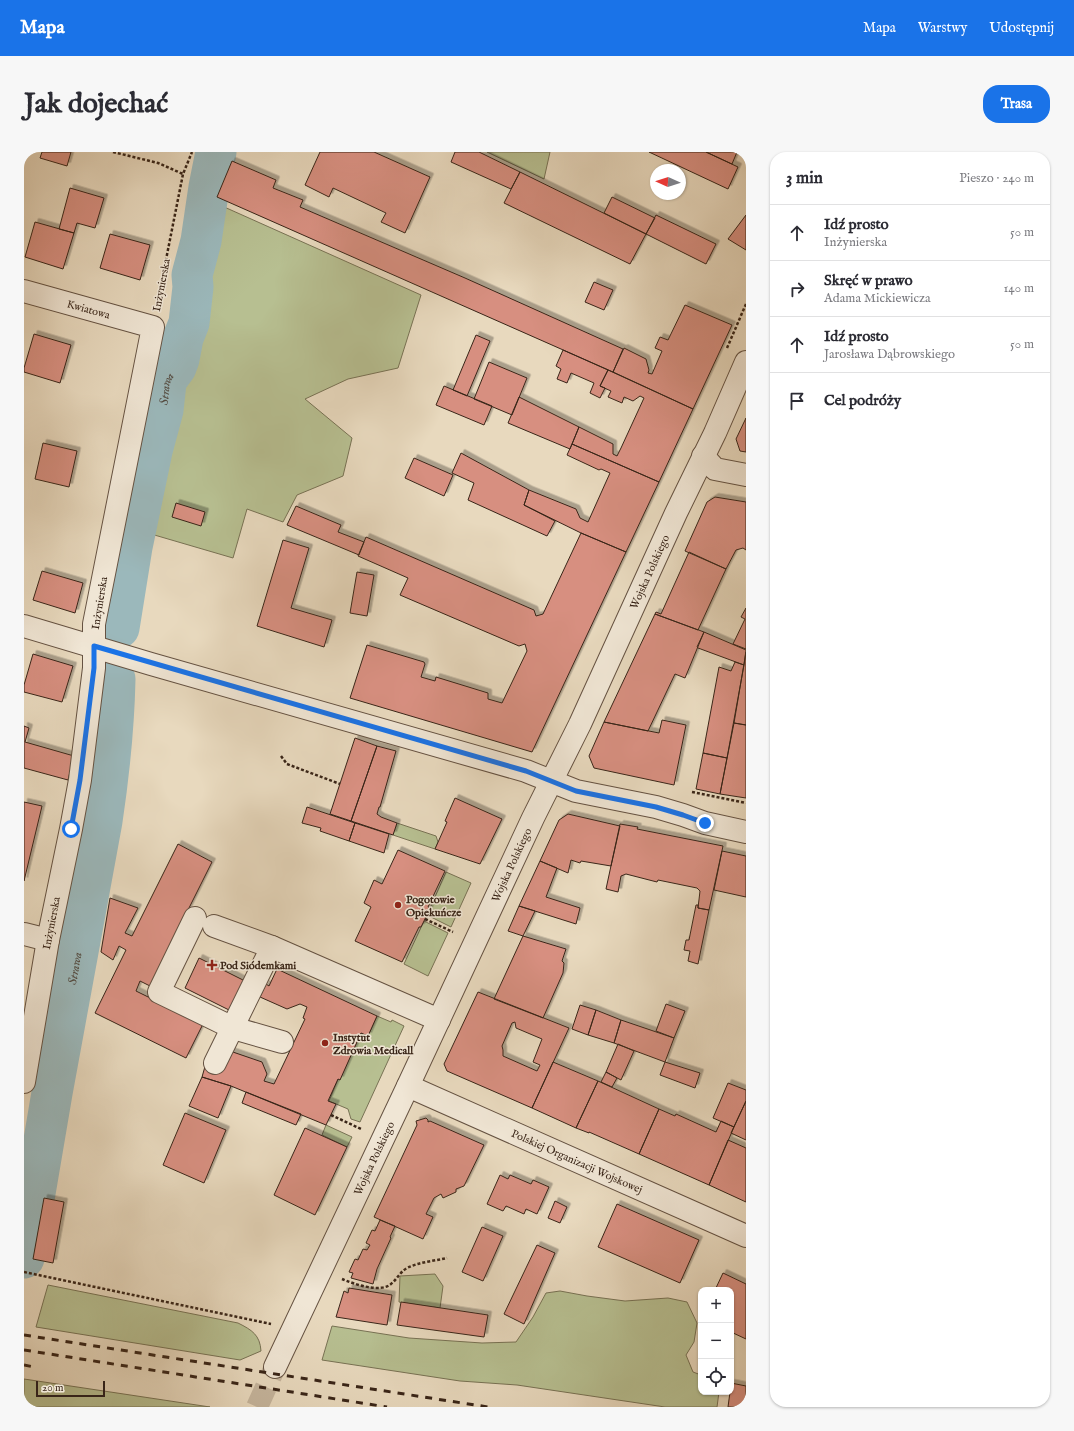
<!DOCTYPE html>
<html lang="pl">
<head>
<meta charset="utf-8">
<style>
	:root { --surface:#fff; --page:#f7f7f7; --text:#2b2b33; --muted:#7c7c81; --line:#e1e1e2; --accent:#1a73e8 }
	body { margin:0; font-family:"IM FELL English",serif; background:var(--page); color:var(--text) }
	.controls { position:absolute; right:12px; bottom:12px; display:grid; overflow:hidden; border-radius:8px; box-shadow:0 1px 3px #0004 }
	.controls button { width:36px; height:36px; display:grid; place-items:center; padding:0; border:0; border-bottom:1px solid var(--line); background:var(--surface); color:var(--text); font:20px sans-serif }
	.compass { position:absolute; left:626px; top:12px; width:36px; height:36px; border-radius:50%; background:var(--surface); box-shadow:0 1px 3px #0004; rotate:273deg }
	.scale { position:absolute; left:12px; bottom:10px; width:69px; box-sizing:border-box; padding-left:4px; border:2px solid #392518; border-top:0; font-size:11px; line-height:14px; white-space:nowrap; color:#392518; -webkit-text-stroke:3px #f0e6d5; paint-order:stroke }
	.stop { position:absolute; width:12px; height:12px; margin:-9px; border:3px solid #1a73e8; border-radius:50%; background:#fff }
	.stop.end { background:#1a73e8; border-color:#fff; box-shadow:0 1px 4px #0008 }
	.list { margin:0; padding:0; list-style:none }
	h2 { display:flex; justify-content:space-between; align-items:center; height:52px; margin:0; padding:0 16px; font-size:17px }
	h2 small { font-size:13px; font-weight:400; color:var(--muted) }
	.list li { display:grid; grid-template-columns:26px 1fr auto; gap:12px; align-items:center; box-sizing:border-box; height:56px; padding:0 16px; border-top:1px solid var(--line) }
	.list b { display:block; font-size:15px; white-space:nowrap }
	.list p { margin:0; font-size:13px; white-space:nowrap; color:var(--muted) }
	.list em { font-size:13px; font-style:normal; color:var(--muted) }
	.icon { flex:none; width:22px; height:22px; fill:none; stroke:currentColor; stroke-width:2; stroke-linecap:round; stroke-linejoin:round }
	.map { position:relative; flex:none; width:722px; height:1255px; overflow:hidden; border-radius:16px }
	header { display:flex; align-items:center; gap:24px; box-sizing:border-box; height:56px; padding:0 20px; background:var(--accent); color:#fff }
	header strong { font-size:19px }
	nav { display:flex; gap:22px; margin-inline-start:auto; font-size:14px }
	.intro { display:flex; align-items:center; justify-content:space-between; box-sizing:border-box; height:96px; padding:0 24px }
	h1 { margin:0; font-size:28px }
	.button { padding:10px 18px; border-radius:16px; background:var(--accent); color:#fff; font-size:14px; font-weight:700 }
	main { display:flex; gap:24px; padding:0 24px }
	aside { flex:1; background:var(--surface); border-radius:16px; box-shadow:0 1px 3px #0004 }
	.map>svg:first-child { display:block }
</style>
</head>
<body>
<header>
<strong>Mapa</strong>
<nav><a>Mapa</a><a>Warstwy</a><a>Udostępnij</a></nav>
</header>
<div class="intro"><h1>Jak dojechać</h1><a class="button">Trasa</a></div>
<main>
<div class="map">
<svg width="722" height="1255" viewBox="0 0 722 1255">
	<defs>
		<filter id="shadow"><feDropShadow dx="3.5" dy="-3.5" stdDeviation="0" flood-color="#0004"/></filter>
	</defs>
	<rect width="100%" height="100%" fill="#e8d9be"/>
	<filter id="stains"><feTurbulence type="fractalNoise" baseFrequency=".005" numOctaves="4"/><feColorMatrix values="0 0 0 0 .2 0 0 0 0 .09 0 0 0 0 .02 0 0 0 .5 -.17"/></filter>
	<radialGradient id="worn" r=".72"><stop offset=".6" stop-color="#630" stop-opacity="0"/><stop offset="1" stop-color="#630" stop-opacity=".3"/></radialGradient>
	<!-- green -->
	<path fill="#b7bf91" stroke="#787254" d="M463,0h63l-6,27z
		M198,54l199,89 -23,73 -50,11 -43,20 47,39 -9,38 -46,19 -14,27 -36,-13 -14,49 -82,-24 15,-60z
		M373,671l39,13 2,6 -3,7 -42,-14z
		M422,720l25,11 -20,44 -24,-12z
		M400,769l24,12 -20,43 -24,-12z
		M353,864l14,6 1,-2 12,6 -44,96 -9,-3 -3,-10 -19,-8 9,-22h2l21,-46 7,3z
		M302,973l26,12 -5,10 -25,-12z
		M411,1122l8,12 -3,22 -41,-6 1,-26z
		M24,1133l190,38c14,7 22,12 23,28l-21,9 -204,-33z
		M536,1139l27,5 38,5 43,-3 19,4 10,21 -3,19 -8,13 7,17 8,3v17h18l-2,15h-52l-148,-22 -57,-4 -138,-21 10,-34 77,12 73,5 34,-1 17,-25 13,-24z
		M0,1227l186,28h-186z"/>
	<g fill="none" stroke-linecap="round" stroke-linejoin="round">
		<!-- river -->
		<g stroke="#9bb8bb" stroke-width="41">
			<path id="s1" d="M95,476l13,-81 20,-96 11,-41 3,-27 2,-5 8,-11 3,-8 4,-21 6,-15 4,-36 -1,-12 9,-34 8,-54 7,-35"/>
			<path id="s2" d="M0,1106l28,-165 50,-272c7,-47 12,-95 13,-142"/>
		</g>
	</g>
	<!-- building -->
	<path fill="#d78f80" stroke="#392518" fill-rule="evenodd" filter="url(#shadow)" d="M18,0h29l-4,14 -27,-8z
		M296,0h54l56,25 -25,56 -24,-11 5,-9 -53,-25 -4,9 -24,-12z
		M431,0h24l41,20 -9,17 -60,-27z
		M625,0h57l32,15 -10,22z
		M682,0h31l-5,12z
		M208,9l44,19 -3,8 30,12 -3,7 165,71 158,71 -10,23 -396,-175z
		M496,20l126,62 -16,30 -126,-61z
		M46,36l34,10 -9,30 -18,-5 -3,10 -15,-4z
		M588,45l43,21 -9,16 -42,-21z
		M632,63l60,29 -10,20 -60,-30z
		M722,63v35l-18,-11z
		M11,70l39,11 -11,36 -38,-12z
		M86,82l40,11 -10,35 -40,-12z
		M570,130l19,8 -9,20 -19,-8z
		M661,153l47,20 -39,84 -80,-37 11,-24 22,11 3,11 -1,3 4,1 10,-23 -7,-3 5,-11 8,3z
		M10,182l37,11 -11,38 -36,-11v-4z
		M452,183l14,6 -23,55 -14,-6z
		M539,198l45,20 -8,16 5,2 -5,10 -10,-5 4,-10 -23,-10 -4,10 -10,-4 4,-10 -5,-3z
		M465,210l38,16 -15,37 -38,-16z
		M584,218l85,39 -34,73 -87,-38 7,-17 34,17v10l4,2 4,-8 23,-50 -4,-2 -7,5 -9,-4 -2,6 -14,-6 3,-6 -11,-5z
		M420,234l48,20 -8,19 -48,-20z
		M495,245l60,30 -9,22 -62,-26z
		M722,266v34l-6,-1 -4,-12z
		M19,291l34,8 -8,36 -34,-8z
		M548,292l87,38 -33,70 -45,-19 -57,-28 5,-15 47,19 4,9 8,4 22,-49 -9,-4 -2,1 -32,-15z
		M437,301l68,37 -5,15 31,16 -8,15 -79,-36 6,-17 -22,-10z
		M390,306l39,17 -9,21 -39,-18z
		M691,345l31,5v48l-3,-2 -7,2 -10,19 -41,-18 22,-49z
		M152,351l29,9 -4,14 -29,-9z
		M272,354l45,19 -3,7 26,10 -5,13 -72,-30z
		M557,381l45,19 -94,200 -182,-54 17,-53 57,17 1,2 -4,13 14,4 1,-4 52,16v6l14,4 25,-52 -2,-7 -6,2 -119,-51 8,-17 -50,-22 8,-19 168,73 2,6 7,-2z
		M259,388l26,8 -18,60 41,12 -8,27 -67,-21z
		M665,400l37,17 -28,61 -43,-16 1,-2 5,2z
		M18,419l41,12 -8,30 -42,-13z
		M333,420l17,3 -7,41 -17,-3z
		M722,456v41l-13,-5 12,-25 -4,-2z
		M631,462l49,18 -19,46 -10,-4 -27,57 -44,-9z
		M680,480l42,18 -2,15 -46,-17 -1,-1z
		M722,500v73l-12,-2z
		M9,502l40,12 -11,36 -38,-10v-7z
		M711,510l9,3 -17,93 -24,-5 16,-86 12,4z
		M638,568l24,5 -12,60 -80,-17 -5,-12 15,-34 55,11z
		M710,571l12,2v73l-26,-4z
		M0,574l5,2 -4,14 49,14 -6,24 -44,-12z
		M331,586l22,8 -26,75 -21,-7z
		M353,594l19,5 -16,56h-1l-2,7 4,3 16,6 -4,12 -42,-14z
		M679,601l24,5 -7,36 -24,-5z
		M431,646l47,21 -22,45 -45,-15 12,-27 -2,-1z
		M0,650l18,4 -18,75z
		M283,655l48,16 -6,18 -29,-10 1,-3 -19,-5z
		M544,662l52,12 -9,40 -30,-5 -1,2 -9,-3 -3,13 -28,-12 19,-41z
		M331,671l34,11 -5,19 -35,-12z
		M596,672l18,3 -1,2 86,17 -14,64 -11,-2 2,-17 -3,-3 -39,-8 -1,2 -31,-8 -5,2 -3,16 -12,-3z
		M154,692l34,18 -62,124 -10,-5 -4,10 67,33 -17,34 -91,-45 31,-63 -7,-4 -6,14 -12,-8 9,-54 28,10 -13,25 7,3z
		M374,698l47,21 -17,36 2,1 -6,13 -3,6h-2l-17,35 -47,-21 16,-34 -7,-4 10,-23 8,4z
		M698,699l24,5v41l-32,-7z
		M516,709l17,7 -11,29 34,11 -4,16 -57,-18z
		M672,753h2v3l11,2 -11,54 -10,-3 2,-10 -6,-1 2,-10h3z
		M495,754l16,5 -12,25 -15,-5z
		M499,784l43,13 -4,12 2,2 -1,10 -20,45 -49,-19z
		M175,806l48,24 -14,30 -48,-24z
		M253,817l100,47 -9,20 -7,-3 -21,47 -2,-1 -10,22 8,3 -10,21 -95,-39 -29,-9 4,-14 21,-13 35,12 5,12 -3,7 10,3 31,-65 -2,-1 4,-11 -7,-3 -13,5 -27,-12 6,-13 3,2z
		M454,840l91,36 -37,80 -85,-37 -3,-7zM491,870l1,6 26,11 -9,23 7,3 -3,6 -34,-15v-6l-1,-4 10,-23z
		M642,852l19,7 -11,27 -18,-7z
		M556,853l16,5 -8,25 -16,-6z
		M572,858l25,10 -7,23 -26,-8z
		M597,868l53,18 -9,24 -51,-19z
		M594,892l16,7 -13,29 -15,-8z
		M529,910l45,19 -22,47 -44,-20z
		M641,910l35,11 -5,15 -35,-13z
		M582,920l11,6 -5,9 -11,-5z
		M178,925l29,9 -13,32 -29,-12z
		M574,929l61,28 -20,45 -50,-22v1l-13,-5z
		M704,931l18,7v11l-12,26 -21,-9z
		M222,940l55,22 -5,11 -54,-22z
		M722,949v39l-15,-7z
		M635,957l16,7 1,-2 40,18 5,-11 13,6 -25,58 -70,-31z
		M161,961l41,17 -22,53 -41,-18z
		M402,966l2,2v2l2,-1 54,24 -20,41 -8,3v3l-13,6 -2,-4 -7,4 -8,16 7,3 -10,22 -49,-22 43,-92 -1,-4z
		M281,976l42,19 -32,68 -41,-20z
		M704,988l18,8v54l-37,-17z
		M476,1023l8,4 2,-4 21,9 2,-4 16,7 -12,27 -11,-5 -2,5 -18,-8 -3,5 -16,-7z
		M20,1046l20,4 -11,61 -20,-4z
		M531,1049l12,6 -7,16 -12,-5z
		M593,1052l82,36 -19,43 -82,-36z
		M356,1068l15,6 -5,11 1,1 -14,31 -4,15 -22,-6 2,-5 -4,-1 6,-13 3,1 5,-11 4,1 3,-5 -4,-2 6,-13 3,1z
		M458,1075l21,9 -20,45 -21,-9z
		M513,1093l18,8 -31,71 -20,-10z
		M699,1121l23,11v55l-15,-7v-42h-16z
		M325,1136l43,7 -5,30 -51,-8 8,-26 4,2z
		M377,1150l87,13 -4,22 -87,-12z
		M707,1231l15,3v21h-18l2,-15h1z"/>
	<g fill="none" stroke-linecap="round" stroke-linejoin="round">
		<!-- minor-tunnel -->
		<path stroke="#c5b59d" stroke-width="22" stroke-dasharray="22 11" stroke-linecap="butt" d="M233,1255l18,-40"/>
		<!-- minor casing -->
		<g stroke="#655242" stroke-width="24">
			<g id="minor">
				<path id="s3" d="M0,139l129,36 -59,297v44l-14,112 -9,49 -23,111 -24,142"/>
				<path d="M679,304l12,13 31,6"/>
				<path d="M0,474l127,38 375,107 50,20 80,16 27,8 22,8 41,9"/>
				<path d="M171,766l-36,74 74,36 49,14"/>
				<path d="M190,774l58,21 167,73"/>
				<path d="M0,782l24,6"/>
				<path d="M191,911l57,-116"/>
				<path id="s4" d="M384,934l338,150"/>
				<path id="s5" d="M251,1215l133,-281 125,-268 47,-94 96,-211 39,-80 31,-71"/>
			</g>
		</g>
		<!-- path -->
		<path stroke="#392518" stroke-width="2.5" stroke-dasharray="3 2" stroke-linecap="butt" d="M89,0l45,11 25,11
			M133,153l26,-131 9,-22
			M703,196l19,-44
			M257,604l6,8 53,20
			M668,640l54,11
			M401,767l28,13
			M307,963l30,14
			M0,1120l247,52
			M318,1127c12,5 40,15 50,4 6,-5 8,-11 15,-15 12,-6 27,-7 40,-10"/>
		<!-- minor -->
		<use href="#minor" stroke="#f0e6d5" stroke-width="22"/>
		<!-- rail -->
		<path stroke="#392518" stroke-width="3" stroke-dasharray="7 7" stroke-linecap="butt" d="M0,1183l464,72
			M0,1198l363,57
			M0,1213l10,2"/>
	</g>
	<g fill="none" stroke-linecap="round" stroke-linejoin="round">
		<!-- route -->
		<path stroke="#1a73e8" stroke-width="5" d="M47,677l9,-49 14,-112v-22l432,125 50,20 80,16 27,8 22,8"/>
	</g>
	<!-- markers -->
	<g fill="#8f2418" stroke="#f0e6d5" stroke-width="1.5">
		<circle cx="374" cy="753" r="4"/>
		<path d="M186 807h4v4h4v4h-4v4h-4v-4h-4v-4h4z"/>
		<circle cx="301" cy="891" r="4"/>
	</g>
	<g text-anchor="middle" stroke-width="3" stroke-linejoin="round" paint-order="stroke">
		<!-- street labels -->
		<g font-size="11" fill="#392518" stroke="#f0e6d5">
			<text transform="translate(137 133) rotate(-79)" y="4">Inżynierska</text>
			<text dy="4" stroke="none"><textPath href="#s3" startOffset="67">Kwiatowa</textPath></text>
			<text dy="4" stroke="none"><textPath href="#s5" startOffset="879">Wojska Polskiego</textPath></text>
			<text transform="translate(75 451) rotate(-81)" y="4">Inżynierska</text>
			<text dy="4" stroke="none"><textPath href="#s5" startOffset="555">Wojska Polskiego</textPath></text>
			<text transform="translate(27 771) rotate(-79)" y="4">Inżynierska</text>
			<text dy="4" stroke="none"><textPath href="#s5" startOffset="231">Wojska Polskiego</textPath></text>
			<text dy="4" stroke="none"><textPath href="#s4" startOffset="185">Polskiej Organizacji Wojskowej</textPath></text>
		</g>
		<!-- poi labels -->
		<g font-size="11" font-weight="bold" fill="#392518" stroke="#f0e6d5" text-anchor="start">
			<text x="382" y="751">Pogotowie<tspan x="382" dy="13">Opiekuńcze</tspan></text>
			<text x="196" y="817">Pod Siódemkami</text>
			<text x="309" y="889">Instytut<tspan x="309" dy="13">Zdrowia Medicall</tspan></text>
		</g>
		<!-- water labels -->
		<g font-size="12" font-style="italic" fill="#524a41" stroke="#f0e6d5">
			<text dy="4" stroke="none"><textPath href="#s1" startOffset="244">Strawa</textPath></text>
			<text dy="4" stroke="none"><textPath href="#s2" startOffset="294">Strawa</textPath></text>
		</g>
	</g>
	<rect width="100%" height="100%" filter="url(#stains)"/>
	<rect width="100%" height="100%" fill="url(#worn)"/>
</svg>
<div class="controls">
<button>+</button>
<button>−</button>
<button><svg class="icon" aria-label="locate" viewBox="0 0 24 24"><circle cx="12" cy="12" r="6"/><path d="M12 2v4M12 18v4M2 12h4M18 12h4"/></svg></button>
</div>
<svg class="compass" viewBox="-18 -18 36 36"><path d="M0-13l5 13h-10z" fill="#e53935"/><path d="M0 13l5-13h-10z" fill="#7c7c81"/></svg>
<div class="scale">20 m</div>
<div class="stop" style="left:47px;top:677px"></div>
<div class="stop end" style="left:681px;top:671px"></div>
</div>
<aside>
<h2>3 min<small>Pieszo · 240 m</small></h2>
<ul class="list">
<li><svg class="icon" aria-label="ahead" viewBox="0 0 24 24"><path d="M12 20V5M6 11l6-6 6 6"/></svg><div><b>Idź prosto</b><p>Inżynierska</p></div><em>50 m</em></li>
<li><svg class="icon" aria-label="right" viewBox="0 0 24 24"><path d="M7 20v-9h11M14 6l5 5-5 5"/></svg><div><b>Skręć w prawo</b><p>Adama Mickiewicza</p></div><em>140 m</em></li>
<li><svg class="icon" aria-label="ahead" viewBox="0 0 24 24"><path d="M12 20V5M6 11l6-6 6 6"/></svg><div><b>Idź prosto</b><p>Jarosława Dąbrowskiego</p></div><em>50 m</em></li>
<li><svg class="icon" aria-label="arrive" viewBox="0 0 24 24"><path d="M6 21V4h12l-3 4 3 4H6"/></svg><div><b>Cel podróży</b></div></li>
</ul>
</aside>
</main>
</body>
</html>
